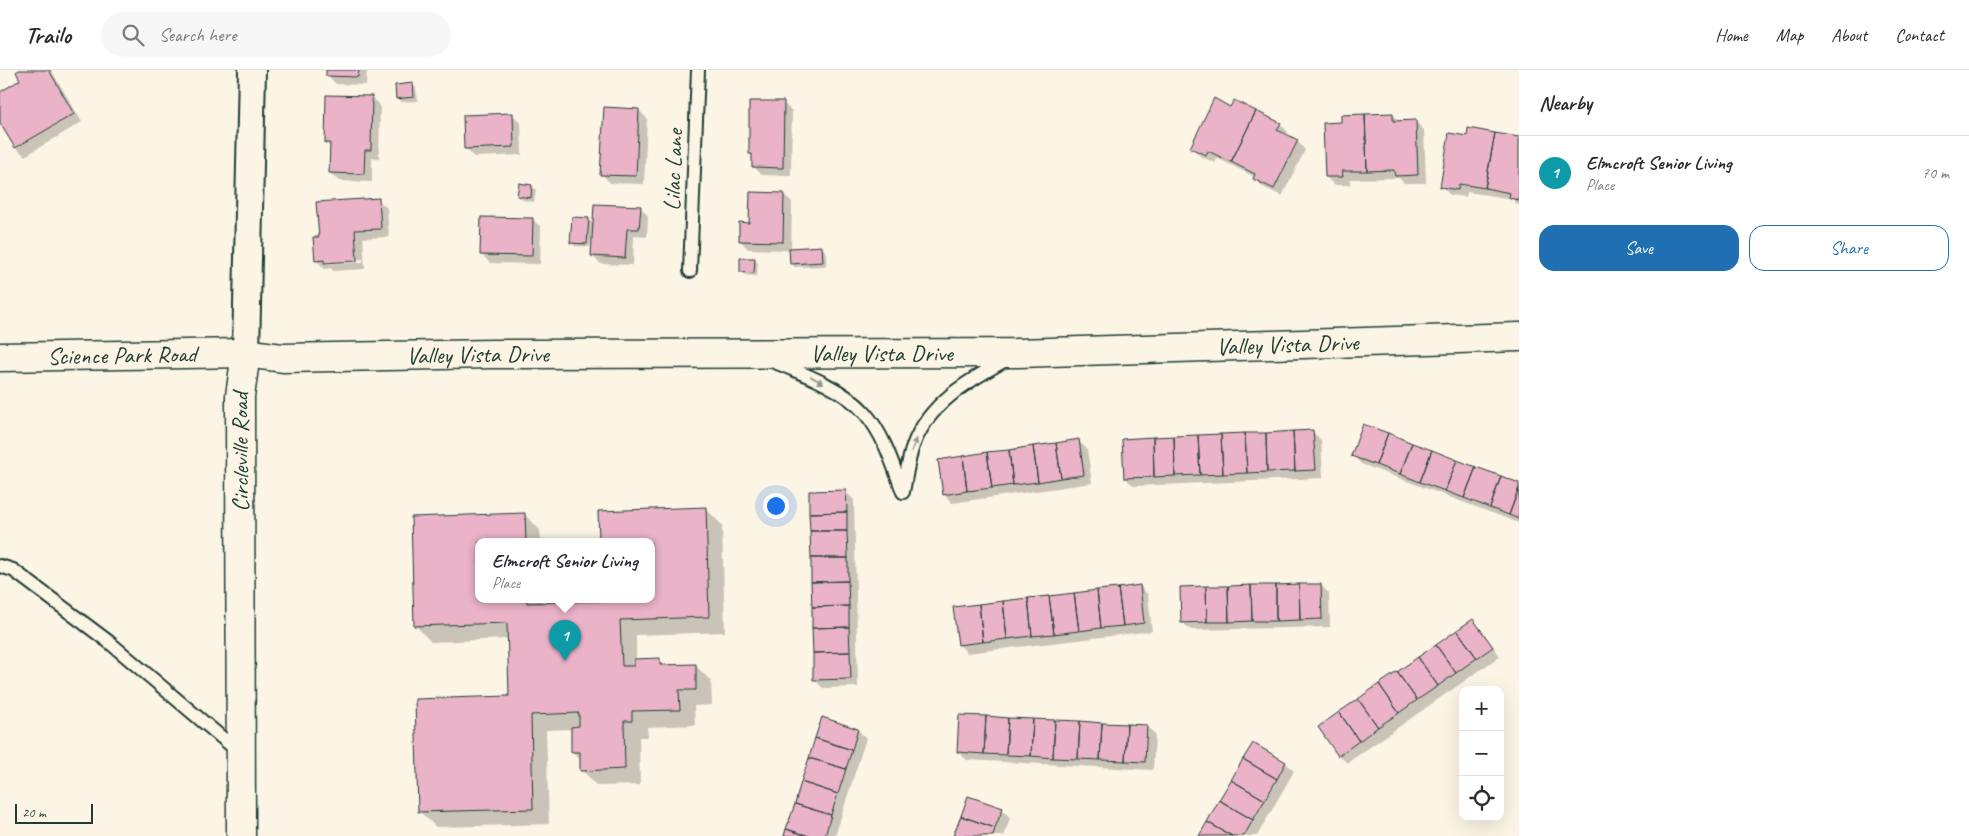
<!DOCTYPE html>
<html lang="en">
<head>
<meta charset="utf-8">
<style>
	:root { --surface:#fff; --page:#f7f7f7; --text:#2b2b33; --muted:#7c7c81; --line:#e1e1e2; --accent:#1f6fb2 }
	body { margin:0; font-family:Caveat,sans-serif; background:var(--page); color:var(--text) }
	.controls { position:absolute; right:15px; bottom:15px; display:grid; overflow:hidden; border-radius:10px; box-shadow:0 5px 20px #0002 }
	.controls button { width:45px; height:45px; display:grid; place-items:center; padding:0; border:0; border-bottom:1px solid var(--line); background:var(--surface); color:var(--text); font:25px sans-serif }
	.scale { position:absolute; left:15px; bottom:12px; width:78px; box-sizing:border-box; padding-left:5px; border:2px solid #1f3d34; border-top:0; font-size:14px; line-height:18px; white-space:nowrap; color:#1f3d34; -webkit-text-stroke:4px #fcf5e5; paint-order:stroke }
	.you { position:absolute; left:775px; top:435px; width:18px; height:18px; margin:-12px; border:4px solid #fff; border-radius:50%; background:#1a73e8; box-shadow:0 0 0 8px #1a73e833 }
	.badge { display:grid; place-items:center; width:32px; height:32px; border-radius:50%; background:var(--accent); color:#fff; font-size:16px; font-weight:700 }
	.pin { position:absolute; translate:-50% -41px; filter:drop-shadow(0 1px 2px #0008) }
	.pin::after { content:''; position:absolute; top:26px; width:18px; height:15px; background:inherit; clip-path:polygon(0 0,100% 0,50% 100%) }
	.popup { position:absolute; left:475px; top:468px; width:180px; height:65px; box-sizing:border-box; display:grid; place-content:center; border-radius:10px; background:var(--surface); filter:drop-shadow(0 1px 4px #0005); font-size:16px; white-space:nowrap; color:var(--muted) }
	.popup b { font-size:19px; color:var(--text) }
	.popup::after { content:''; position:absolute; left:50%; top:100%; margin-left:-10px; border:10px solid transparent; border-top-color:var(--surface) }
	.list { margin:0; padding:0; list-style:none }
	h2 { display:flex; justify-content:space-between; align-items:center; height:65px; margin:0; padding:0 20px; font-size:21px }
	h2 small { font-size:16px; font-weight:400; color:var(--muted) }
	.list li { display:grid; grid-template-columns:32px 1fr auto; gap:15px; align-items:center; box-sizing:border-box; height:75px; padding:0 20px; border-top:1px solid var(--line) }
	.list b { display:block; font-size:19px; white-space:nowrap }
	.list p { margin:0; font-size:16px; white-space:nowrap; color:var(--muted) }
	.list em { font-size:16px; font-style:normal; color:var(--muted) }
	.actions { display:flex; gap:10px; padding:15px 20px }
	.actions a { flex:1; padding:11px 0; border:1px solid var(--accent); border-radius:15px; text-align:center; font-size:18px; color:var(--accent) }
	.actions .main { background:var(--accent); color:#fff }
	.icon { flex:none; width:28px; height:28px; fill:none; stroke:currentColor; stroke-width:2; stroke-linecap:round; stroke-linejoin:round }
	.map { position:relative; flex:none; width:1519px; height:766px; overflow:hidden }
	header { display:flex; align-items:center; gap:30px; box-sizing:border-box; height:70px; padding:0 25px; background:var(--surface); border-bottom:1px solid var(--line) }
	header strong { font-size:24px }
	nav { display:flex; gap:28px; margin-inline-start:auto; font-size:18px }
	.search { width:350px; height:45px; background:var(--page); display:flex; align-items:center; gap:12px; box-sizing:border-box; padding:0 18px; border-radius:28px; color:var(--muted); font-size:19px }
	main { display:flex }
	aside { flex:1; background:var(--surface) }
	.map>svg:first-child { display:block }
</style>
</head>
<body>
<header>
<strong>Trailo</strong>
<div class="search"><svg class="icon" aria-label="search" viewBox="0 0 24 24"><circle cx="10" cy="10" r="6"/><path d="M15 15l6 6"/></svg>Search here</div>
<nav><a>Home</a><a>Map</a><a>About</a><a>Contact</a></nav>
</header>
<main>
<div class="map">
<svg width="1519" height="766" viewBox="0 0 1519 766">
	<rect width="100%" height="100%" fill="#fcf5e5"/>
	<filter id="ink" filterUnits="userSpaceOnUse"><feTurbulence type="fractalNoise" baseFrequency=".02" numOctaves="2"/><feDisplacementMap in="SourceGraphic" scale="10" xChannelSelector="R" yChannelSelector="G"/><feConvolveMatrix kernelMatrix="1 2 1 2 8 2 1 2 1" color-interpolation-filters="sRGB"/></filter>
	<g filter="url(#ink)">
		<!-- shadow -->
		<path fill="#0003" fill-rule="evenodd" d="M22,0h29l31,52 -57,34 -9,-8 -16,-28v-27l22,-13z
			M327,0h40l-1,15 -30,-1 -9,-9z
			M412,14l4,4 2,13 -17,1 -4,-4z
			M372,27l8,8 -1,53h-7v24l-33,-1 -9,-8 1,-25 -5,-5z
			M783,33l9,8 -1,65 -29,-1 -8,-8v-10l-4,-4z
			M1231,38l49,16 8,8 -2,4 11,5 8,9 -23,46 -19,-9 -9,-9 1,-1 -38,-19 -2,5 -15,-7 -8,-9z
			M639,40l8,9 -3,65 -34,-1 -8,-9z
			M512,44l9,9 1,32 -48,2 -9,-9z
			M1392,44l8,8h16l8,8 2,53h-22l-5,-5 -49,1v6h-16l-8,-8 16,-53z
			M1468,67l51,1v68l-7,-7 -18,-3 -27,-4 -1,5 -16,-2 -8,-9z
			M532,116l4,4 -2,12 -11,-2 -4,-4z
			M783,124l9,8 -1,47 31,-1 4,4v14l-31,1 -4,-4 -1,-13 -42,-1 -8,-9z
			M378,130l9,8 2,29 -26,1 2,31 -32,2 -2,-3 -6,1 -9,-9 4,-22zM363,189v3l-37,2 -3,-2z
			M640,137l8,9 -1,21 -13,-1 -1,29 -32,-1 -9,-8 1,-16h-2l-1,7 -15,-1 -4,-4 17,-23 6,6z
			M532,149l9,8 -1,37 -50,-1 -8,-8z
			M754,189l4,4 -1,13 -12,-1 -4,-4z
			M1313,362l8,8 2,38 -189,8 -9,-8z
			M1078,371l9,8 5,34 -140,20 -8,-9z
			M1353,385l166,29v39l-158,-59z
			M846,422l8,8 4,187 -35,1 -9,-9z
			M706,439l16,16 3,107 -89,3v25l23,-1 7,7 29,-1 16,16 1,24 -18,1 1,19 -48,2 1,10h-9l1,48 -43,1 -15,-16 -1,-10 -8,-8 -1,-23 -26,1 3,94 -113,3 -16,-15 90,-115 -2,-58 -77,3 -15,-16 -3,-108 112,-3 15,15 1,12h-62v58h63v4l60,-1v-3h49v-58h-51v-30z
			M1321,515l8,9 1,33 -139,3 -9,-8z
			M1140,516l8,9 4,36 -185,22 -8,-9z
			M1473,551l8,8 19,27 -153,107 -8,-8z
			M1146,656l9,8 -2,36 -186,-10 -9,-8z
			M858,660l8,8 -31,98h-49z
			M1253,674l33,19 8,8 -37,65h-57z
			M1002,739l8,9 -6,18h-49z"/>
		<!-- building -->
		<path fill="#ebb3c8" stroke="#1f3d34" d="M19,0h30l25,44 -59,34 -15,-25v-31l20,-12 -4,-8z
			M326,0h33l-1,7 -32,-1z
			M413,13l1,14 -18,2 -1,-14z
			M326,25l46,1 -1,54h-6l-1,24 -35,-1 1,-30h-5z
			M1214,28l16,9 4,-7 22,11 -25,51 -23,-11 -2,4 -16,-7z
			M749,31h35l-1,67 -31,-1v-13h-3z
			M604,37l35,2 -3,67 -36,-1z
			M1256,41l25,12 -4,7 21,10 -24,49 -21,-10 2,-5 -24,-12z
			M513,43l1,34 -50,2 -1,-34z
			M1393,43v8l23,-1 2,55 -23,1 -1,-6 -27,1 -2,-57z
			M1365,44l2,57h-25l1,6h-18l-2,-54 18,-1v-7z
			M1468,58l27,5 -10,55 -26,-4 -1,6 -18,-3 9,-54 18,3z
			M1495,63l24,4v63l-10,-2 1,-5 -25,-5z
			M519,113l13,2 -1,13 -14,-2z
			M750,122l34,1 -1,49 -44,-1v-19l10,1z
			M379,128l2,31 -26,1 2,31 -33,2v-3l-9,1 -2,-24h6l-3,-35z
			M594,134l47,2 -2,23h-12l-2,29 -34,-2z
			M481,147l52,1 -1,38 -52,-1z
			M572,147l17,1 -2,26 -17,-1z
			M822,176l1,16 -33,2 -1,-16z
			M740,188h15l-1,15 -14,-1z
			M1363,354l25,9 -12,32 -25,-9z
			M1313,360l3,40 -21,1 -2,-40z
			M1293,361l2,40 -28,1 -1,-39z
			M1245,363l2,40 -24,1 -2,-40z
			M1245,363h21l1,39 -20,1z
			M1388,363l24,10 -12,31 -24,-9z
			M1221,364l2,40 -23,1 -2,-40z
			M1198,365l2,40 -25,1 -1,-40z
			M1174,366l1,40 -21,1 -1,-40z
			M1153,367l1,40 -30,1 -2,-39z
			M1079,369l5,36 -23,3 -5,-35z
			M1056,373l5,35 -23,4 -5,-36z
			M1412,373l20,7 -12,32 -20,-8z
			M1033,376l5,36 -25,3 -4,-35z
			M1009,380l4,35 -21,3 -5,-36z
			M1432,380l25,10 -12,31 -25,-9z
			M987,382l5,36 -25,3 -4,-35z
			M963,386l4,35 -24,4 -5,-35z
			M1457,390l19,7 -12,31 -19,-7z
			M1476,397l25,9 -11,32 -26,-10z
			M1501,406l18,7v5l-10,27 -19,-7z
			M1519,418v31l-10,-4z
			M846,420l1,22 -38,1v-22z
			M706,437l3,110 -89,3 2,46h12v-7l26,-1v7l36,-1v26h-17l1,20 -48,1v10h-8l1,48 -45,2v-19h-9v-25l8,-1v-13l-48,2 2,94 -115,3 -3,-113 94,-3 -2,-73 -93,3 -3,-109 114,-4 1,29h-47v58h48v3l74,-2v-1h50v-58h-52l-1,-31z
			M847,442v19h-37l-1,-18z
			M810,461h37l1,27h-37z
			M811,488h37v23l-37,1z
			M848,511l1,25 -37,1 -1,-25z
			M1299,514l1,36 -24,1v-36z
			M1299,514h22l1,35 -22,1z
			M1140,515l4,38 -21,3 -5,-38z
			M1251,515l1,36 -23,1 -1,-36z
			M1251,515h25v36h-24z
			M1206,516l1,36 -26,1 -1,-36z
			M1206,516h22l1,36h-22z
			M1118,518l5,38 -22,2 -4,-38z
			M1097,520l4,38 -22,3 -5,-38z
			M1074,523l5,38 -25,3 -5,-38z
			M1049,526l5,38 -22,2 -4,-38z
			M1028,528l4,38 -25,3 -4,-38z
			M1003,531l4,38 -24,3 -4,-38z
			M979,534l4,38 -25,3 -5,-38z
			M849,536v21l-37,1v-21z
			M1473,549l20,28 -16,11 -20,-28z
			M849,557l1,25 -37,1 -1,-25z
			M1457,560l20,28 -21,15 -20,-28z
			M1436,575l20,28 -18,13 -20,-29z
			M850,582l1,27 -38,1v-27z
			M1418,587l20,29 -21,14 -20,-28z
			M1397,602l20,28 -18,13 -20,-29z
			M1379,614l20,29 -21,14 -20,-28z
			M1358,629l20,28 -19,14 -20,-29z
			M1339,642l20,29 -21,15 -20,-29z
			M959,645l27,1 -2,38 -27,-2z
			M986,646l22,2 -2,37 -22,-1z
			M822,647l36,12 -6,21 -37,-12z
			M1008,648l25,1 -2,37 -25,-1z
			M1033,649l22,1 -2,38 -22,-2z
			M1055,650l25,1 -2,38 -25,-1z
			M1080,651l22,2 -2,37 -22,-1z
			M1102,653l25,1 -2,37 -25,-1z
			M1127,654l20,1 -2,37 -20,-1z
			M815,668l37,12 -6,19 -37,-11z
			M1253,673l33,19 -9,17 -34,-20z
			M809,688l37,11 -8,25 -37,-12z
			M1243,689l34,20 -12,21 -34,-20z
			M1231,710l34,20 -12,20 -34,-20z
			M801,712l37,12 -7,21 -36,-11z
			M968,726l35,12 -8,20 -34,-12z
			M1219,730l34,20 -9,16h-12l-25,-14z
			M795,734l36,11 -6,21h-16l-23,-7z
			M961,746l34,12 -2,8h-40z
			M1207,752l25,14h-33z
			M786,759l23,7h-25z"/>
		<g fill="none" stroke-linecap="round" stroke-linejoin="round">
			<!-- lane casing -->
			<g stroke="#1f3d34" stroke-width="16">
				<path id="lane" d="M690,201l8,-201
					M772,291c30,12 71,27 93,52 19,22 28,52 38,79
					M903,422c3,-15 5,-32 10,-46 16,-44 57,-66 96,-88
					M0,496l13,4 96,72 131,111"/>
			</g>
			<!-- street casing -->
			<g stroke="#1f3d34" stroke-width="30">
				<path id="street" d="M246,283l6,-283"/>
			</g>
			<!-- secondary casing -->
			<g stroke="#1f3d34" stroke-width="31">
				<g id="secondary">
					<path id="s1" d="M0,287l246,-4 37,5 209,-4 526,-1 501,-16"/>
					<path id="s2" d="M241,766l-1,-440 6,-43"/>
				</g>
			</g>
			<!-- lane -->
			<use href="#lane" stroke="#fcf5e5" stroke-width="12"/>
			<!-- street -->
			<use href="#street" stroke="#fcf5e5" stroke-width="26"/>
			<!-- secondary -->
			<use href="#secondary" stroke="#fcf5e5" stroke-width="28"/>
		</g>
		<!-- one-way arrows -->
		<defs><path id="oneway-solid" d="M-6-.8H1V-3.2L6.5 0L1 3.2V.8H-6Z" transform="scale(1.25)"/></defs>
		<g fill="#8e998c">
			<use href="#oneway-solid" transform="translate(817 310) rotate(30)"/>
			<use href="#oneway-solid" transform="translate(914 375) rotate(-68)"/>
		</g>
	</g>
	<g text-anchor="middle" stroke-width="4" stroke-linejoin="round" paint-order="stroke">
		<!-- street labels -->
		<g font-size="24" fill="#1f3d34" stroke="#fcf5e5">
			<text transform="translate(673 100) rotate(-88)" y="8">Lilac Lane</text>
			<text dy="8" stroke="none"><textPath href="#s1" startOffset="1288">Valley Vista Drive</textPath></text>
			<text dy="8" stroke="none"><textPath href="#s1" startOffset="882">Valley Vista Drive</textPath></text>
			<text dy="8" stroke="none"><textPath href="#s1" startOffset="478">Valley Vista Drive</textPath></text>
			<text dy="8" stroke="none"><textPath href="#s1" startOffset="122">Science Park Road</textPath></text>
			<text dy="8" stroke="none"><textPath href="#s2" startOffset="384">Circleville Road</textPath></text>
		</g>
	</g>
</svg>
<div class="controls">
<button>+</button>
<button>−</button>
<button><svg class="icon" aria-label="locate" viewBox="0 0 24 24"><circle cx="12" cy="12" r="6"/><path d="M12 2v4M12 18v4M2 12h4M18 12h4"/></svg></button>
</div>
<div class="scale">20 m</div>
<div class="you"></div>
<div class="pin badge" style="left:565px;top:591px;background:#0f9aa8">1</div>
<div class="popup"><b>Elmcroft Senior Living</b>Place</div>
</div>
<aside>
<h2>Nearby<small></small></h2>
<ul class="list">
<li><span class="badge" style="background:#0f9aa8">1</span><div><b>Elmcroft Senior Living</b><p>Place</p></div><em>70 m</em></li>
</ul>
<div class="actions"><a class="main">Save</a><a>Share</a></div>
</aside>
</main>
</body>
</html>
